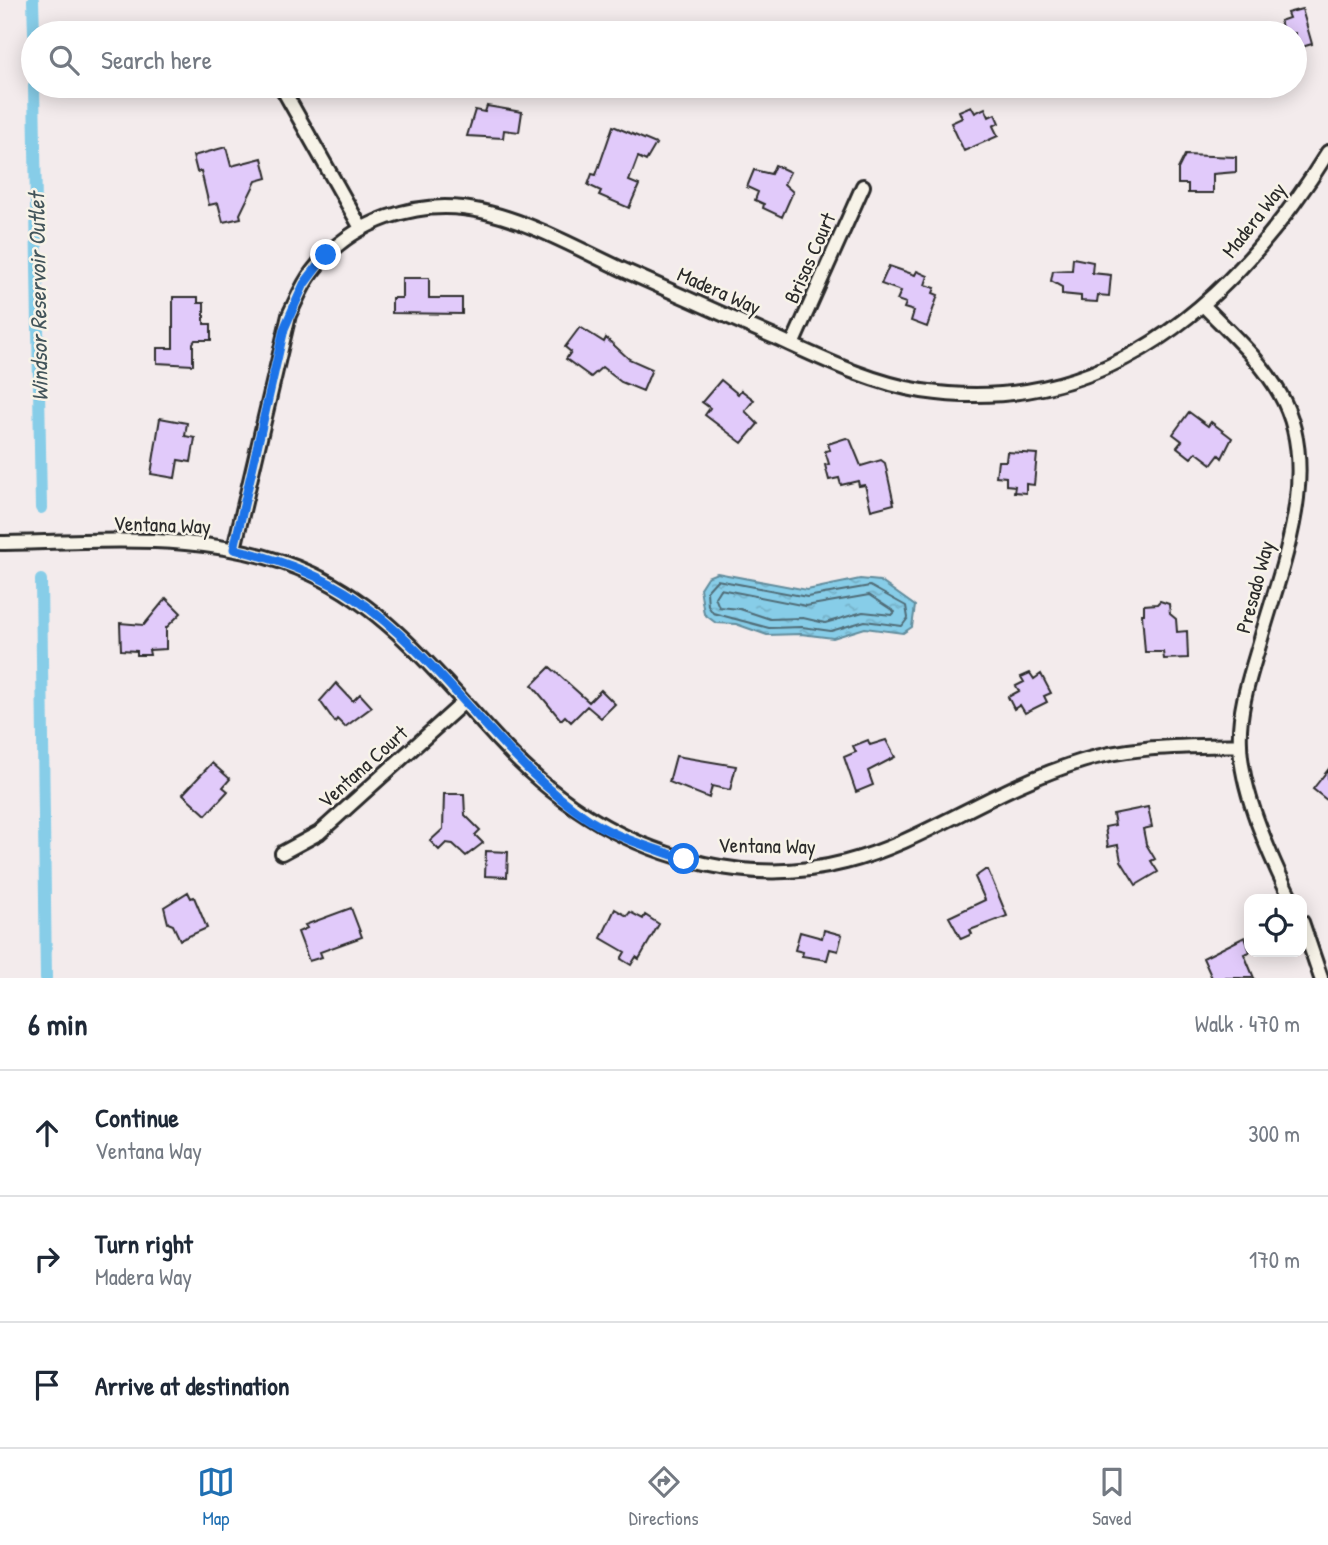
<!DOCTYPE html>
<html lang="en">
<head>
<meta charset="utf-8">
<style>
	:root { --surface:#fff; --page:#f2f2f3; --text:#1f2937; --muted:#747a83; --line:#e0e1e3; --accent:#1f6fb2 }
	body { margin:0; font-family:"Patrick Hand",sans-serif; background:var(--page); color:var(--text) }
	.controls { position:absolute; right:21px; bottom:21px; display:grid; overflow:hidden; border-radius:14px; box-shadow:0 4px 18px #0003 }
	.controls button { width:63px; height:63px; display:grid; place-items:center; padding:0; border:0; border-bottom:2px solid var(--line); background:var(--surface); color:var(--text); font:35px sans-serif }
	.stop { position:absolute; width:21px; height:21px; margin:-16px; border:5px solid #1a73e8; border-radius:50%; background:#fff }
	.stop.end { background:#1a73e8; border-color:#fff; box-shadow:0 2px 7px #0008 }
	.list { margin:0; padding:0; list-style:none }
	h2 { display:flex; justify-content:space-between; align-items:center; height:91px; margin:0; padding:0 28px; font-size:30px }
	h2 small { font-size:23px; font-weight:400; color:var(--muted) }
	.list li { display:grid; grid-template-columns:46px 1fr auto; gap:21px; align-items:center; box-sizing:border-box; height:126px; padding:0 28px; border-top:2px solid var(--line) }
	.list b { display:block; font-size:26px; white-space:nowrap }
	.list p { margin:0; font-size:23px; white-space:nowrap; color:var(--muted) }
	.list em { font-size:23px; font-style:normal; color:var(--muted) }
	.icon { flex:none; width:38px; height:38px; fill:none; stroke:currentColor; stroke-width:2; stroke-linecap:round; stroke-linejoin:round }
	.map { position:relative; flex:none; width:1328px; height:978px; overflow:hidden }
	.search { position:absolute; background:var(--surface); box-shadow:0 4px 18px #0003; left:21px; right:21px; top:21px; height:77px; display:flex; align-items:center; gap:18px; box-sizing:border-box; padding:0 24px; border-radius:38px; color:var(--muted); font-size:26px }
	.sheet { height:469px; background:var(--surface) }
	nav { display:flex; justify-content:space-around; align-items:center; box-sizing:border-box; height:98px; border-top:2px solid var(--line); background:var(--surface); font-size:19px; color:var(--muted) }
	nav a { display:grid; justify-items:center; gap:4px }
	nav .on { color:var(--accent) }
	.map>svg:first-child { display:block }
</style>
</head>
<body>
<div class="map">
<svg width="1328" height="978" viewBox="0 0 1328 978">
	<defs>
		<pattern id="water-ripples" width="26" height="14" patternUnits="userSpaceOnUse" patternTransform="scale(1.75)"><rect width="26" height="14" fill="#87cde8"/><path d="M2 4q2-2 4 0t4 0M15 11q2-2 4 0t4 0" fill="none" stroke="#75b0c7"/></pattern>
	</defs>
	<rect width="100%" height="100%" fill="#f3ebec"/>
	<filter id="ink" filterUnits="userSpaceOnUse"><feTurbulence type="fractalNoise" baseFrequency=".0143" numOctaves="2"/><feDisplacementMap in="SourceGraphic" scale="14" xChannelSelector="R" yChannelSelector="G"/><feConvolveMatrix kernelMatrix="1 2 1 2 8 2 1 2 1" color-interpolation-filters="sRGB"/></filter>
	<g filter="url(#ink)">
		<!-- water -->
		<path fill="url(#water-ripples)" stroke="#628c9c" stroke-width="2" d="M717,573l90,17 53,-11 20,2 35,25 -3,21 -9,6 -38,-5 -32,10 -32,-4 -34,1 -31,-11 -20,-1 -12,-9 -4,-26 7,-11z"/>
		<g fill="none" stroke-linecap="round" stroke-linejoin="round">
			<!-- shore -->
			<path stroke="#506c77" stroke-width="2" d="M717,580l90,17 63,-11 36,20 2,12 -6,8 -37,-5 -34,10 -29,-4 -33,1 -56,-15 -5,-7 -1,-15z
				M720,589l86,17 63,-11 26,17 -3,3 -29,-3 -38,11 -22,-5 -33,1 -30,-10 -21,-2 -4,-10z"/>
			<!-- canal -->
			<path stroke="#87cde8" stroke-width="12" d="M33,0l1,33
				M34,86l7,422
				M41,580l5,398"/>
		</g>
		<!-- building -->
		<path fill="#e1cafa" stroke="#2b2b2b" stroke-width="2" d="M1302,9l10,35 -17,5v-16h-11l-4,-12 9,-3 -2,-5z
			M487,106l35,6 -3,20 -15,-2 -1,8 -36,-2 8,-26 10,2z
			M971,106l4,7 10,-5 4,9 6,-3 4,9 -6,3 5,10 -34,15 -13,-28 11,-5 -3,-7z
			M613,126l43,18 -10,17 -8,-4 -9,24 10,4 -10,23 -30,-13 2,-4 -13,-6 4,-11 4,1z
			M226,147l5,19 31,-8 5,20 -11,3 -16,33 1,4 -18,4 -5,-19 -9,2 -8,-34 -4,1 -4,-16z
			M1185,155l51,2v15l-23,2v19h-25v-9h-10v-15z
			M775,165l15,7 -6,12 9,8 -11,25 -19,-9 1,-4 -9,-4 3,-8 -11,-5 7,-17 17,4z
			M1073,258l20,4 -1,11 19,2 -2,21 -11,-1 -1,7 -16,-1v-5l-19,-2v-7l-11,-6 2,-10 19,-1z
			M889,266l26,9 2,-4 11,5 -3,9 10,3 -2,5 5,2 -11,32 -16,-6 3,-10 -10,-3 2,-5 -9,-3 4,-9 -20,-7z
			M402,278h27v20h33v16l-70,-1v-15h10z
			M173,297h25v6h6v21h7v16h-16l-2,3v22l-36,-2v-15h16z
			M580,327l24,15 2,-4 23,21 23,10 -9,22 -22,-9 -19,-15 -11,10 -25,-18 5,-7 -6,-5z
			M721,380l17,14 3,-4 13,10 -9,11 13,13 -16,19 -37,-28 5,-7 -8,-6z
			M1189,412l19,14 3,-4 21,16 -10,20 -3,-3 -7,9 -16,-12 -5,6 -14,-11 5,-6 -9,-7z
			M160,418l27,5 -2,13 10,2 -4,24 -13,-2 -3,18 -24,-4z
			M846,438l4,1 11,27 20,-6 4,3 9,41 -23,6 -6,-25 -6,1 -1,-5 -17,4 -2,-7 -10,2 -4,-15 4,-1 -4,-13 5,-1 -2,-6z
			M1007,452l30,2 -3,31 -8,-1v9l-12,-1 1,-6 -9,-1v-8l-10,-1 2,-15h8z
			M166,598l15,15 -15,15v21l-17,1 1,5h-13v-4l-16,-1 -1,-27 24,2z
			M1160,601l9,3 1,10 6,5 1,13 10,-1 1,27 -24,1 -1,-7h-18l-3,-38h2v-9l13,-1z
			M550,667l39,35 12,-12 14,14 -14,14 -14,-12 -16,16 -6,-6 -4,4 -29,-35z
			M1030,673l4,6 7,-5 10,19 -7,3 3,6 -22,11 -5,-8 -6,4 -6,-12 11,-6 -3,-5 8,-4 -3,-5z
			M336,683l17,18 7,-7 12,13 -27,20 -8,-8 -2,3 -15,-21z
			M868,740l2,5 16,-5 9,17 -27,14 5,14 -17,7 -12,-35 12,-5 -3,-6z
			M676,756l60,10 -6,24 -18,-4 -3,12 -40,-16z
			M212,763l18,16 -7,8 5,4 -22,24 -23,-21z
			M1328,770v31l-15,-12z
			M444,794h20l1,21 15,15 -5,5 8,8 -17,13 -13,-12 -7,-1 -7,7 -9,-9 13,-12z
			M1148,807l4,20 -9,2 3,15 9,15 -4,2 7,11 -22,13 -15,-24 -3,-16 -10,2 -3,-20 10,-2 -2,-11z
			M486,851l22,1 -1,25 -22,-1z
			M985,870h3l19,46 -37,14 2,4 -11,5 -12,-22 36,-17 -10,-23z
			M188,892l3,6 3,-1 13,31 -27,12 -7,-15 -5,-2 -4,-16z
			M351,908l11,29 -42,15 2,5 -13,4 -11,-29 9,-4 -2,-3z
			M615,909l12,7 3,-4 13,7 2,-4 14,9 -20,35 -3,-2 -5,8 -10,-6 4,-7 -24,-14z
			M824,930l18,5 -4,16 -8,-2 -3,11 -25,-4 1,-4 -8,-2 5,-18 22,6z
			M1245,937l5,15 -6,2 10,24h-42l-9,-20z"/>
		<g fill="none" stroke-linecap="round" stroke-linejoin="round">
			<!-- street casing -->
			<g stroke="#2b2b2b" stroke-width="18">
				<path id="street" d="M281,86l80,142
					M1204,306c27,28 57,54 76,88 42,73 3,168 -18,241 -10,36 -24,72 -22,109 1,48 30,112 51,155
					M792,345l71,-159
					M0,543c104,-1 215,-14 312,31 78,36 132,108 189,169 56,61 122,103 204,121 163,35 238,-60 377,-103 50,-16 106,-14 158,-16
					M234,549l55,-234c7,-14 13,-30 23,-43 38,-51 107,-75 169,-61 51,11 99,39 147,61 50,22 100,45 151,67 46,21 93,44 143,52 185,28 315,-92 406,-239
					M282,853l37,-20 145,-131
					M1302,922l19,56"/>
			</g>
			<!-- street -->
			<use href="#street" stroke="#f7f3e8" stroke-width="12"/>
		</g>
	</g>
	<g fill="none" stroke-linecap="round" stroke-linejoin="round" filter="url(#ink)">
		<!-- route -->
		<path stroke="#1a73e8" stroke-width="9" d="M326,255l-22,29 -20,45 -50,220c44,10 85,25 122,50 89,62 144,162 235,222 29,18 62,27 93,38"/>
	</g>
	<g text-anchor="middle" stroke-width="5" stroke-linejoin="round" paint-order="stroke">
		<!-- street labels -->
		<g font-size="21" fill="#2b2b2b" stroke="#f7f3e8">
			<text transform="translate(1254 220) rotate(-52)" y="7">Madera Way</text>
			<text transform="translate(810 258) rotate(-66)" y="7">Brisas Court</text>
			<text transform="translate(719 291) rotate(24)" y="7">Madera Way</text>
			<text transform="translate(162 525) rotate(2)" y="7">Ventana Way</text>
			<text transform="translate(1255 587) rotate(-75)" y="7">Presado Way</text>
			<text transform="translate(363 767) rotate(-42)" y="7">Ventana Court</text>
			<text transform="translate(767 846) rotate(1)" y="7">Ventana Way</text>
		</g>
		<!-- water labels -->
		<g font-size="23" font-style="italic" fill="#42545a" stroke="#f7f3e8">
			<text transform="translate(38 297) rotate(-91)" y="8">Windsor Reservoir Outlet</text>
		</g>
	</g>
</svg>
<div class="controls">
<button><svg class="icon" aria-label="locate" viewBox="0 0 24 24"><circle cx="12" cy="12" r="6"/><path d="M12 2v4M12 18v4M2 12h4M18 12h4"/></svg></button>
</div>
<div class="stop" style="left:684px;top:859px"></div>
<div class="stop end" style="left:326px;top:255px"></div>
<div class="search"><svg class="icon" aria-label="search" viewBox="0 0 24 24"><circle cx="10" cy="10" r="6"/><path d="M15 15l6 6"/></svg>Search here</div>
</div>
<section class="sheet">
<h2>6 min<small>Walk · 470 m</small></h2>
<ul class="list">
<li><svg class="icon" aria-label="ahead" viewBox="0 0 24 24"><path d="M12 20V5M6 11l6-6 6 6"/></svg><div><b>Continue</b><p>Ventana Way</p></div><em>300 m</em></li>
<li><svg class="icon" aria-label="right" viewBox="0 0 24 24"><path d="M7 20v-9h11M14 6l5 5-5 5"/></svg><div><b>Turn right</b><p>Madera Way</p></div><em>170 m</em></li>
<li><svg class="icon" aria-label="arrive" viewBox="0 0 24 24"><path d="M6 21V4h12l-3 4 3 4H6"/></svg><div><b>Arrive at destination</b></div></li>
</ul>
</section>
<nav>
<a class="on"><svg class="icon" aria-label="map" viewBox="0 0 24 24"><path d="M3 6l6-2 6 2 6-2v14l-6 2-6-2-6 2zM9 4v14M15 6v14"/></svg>Map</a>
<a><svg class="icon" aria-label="directions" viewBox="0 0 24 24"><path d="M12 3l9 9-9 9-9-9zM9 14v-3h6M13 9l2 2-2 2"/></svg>Directions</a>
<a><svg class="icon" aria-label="saved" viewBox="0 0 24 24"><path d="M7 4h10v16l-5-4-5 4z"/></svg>Saved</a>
</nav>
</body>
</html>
